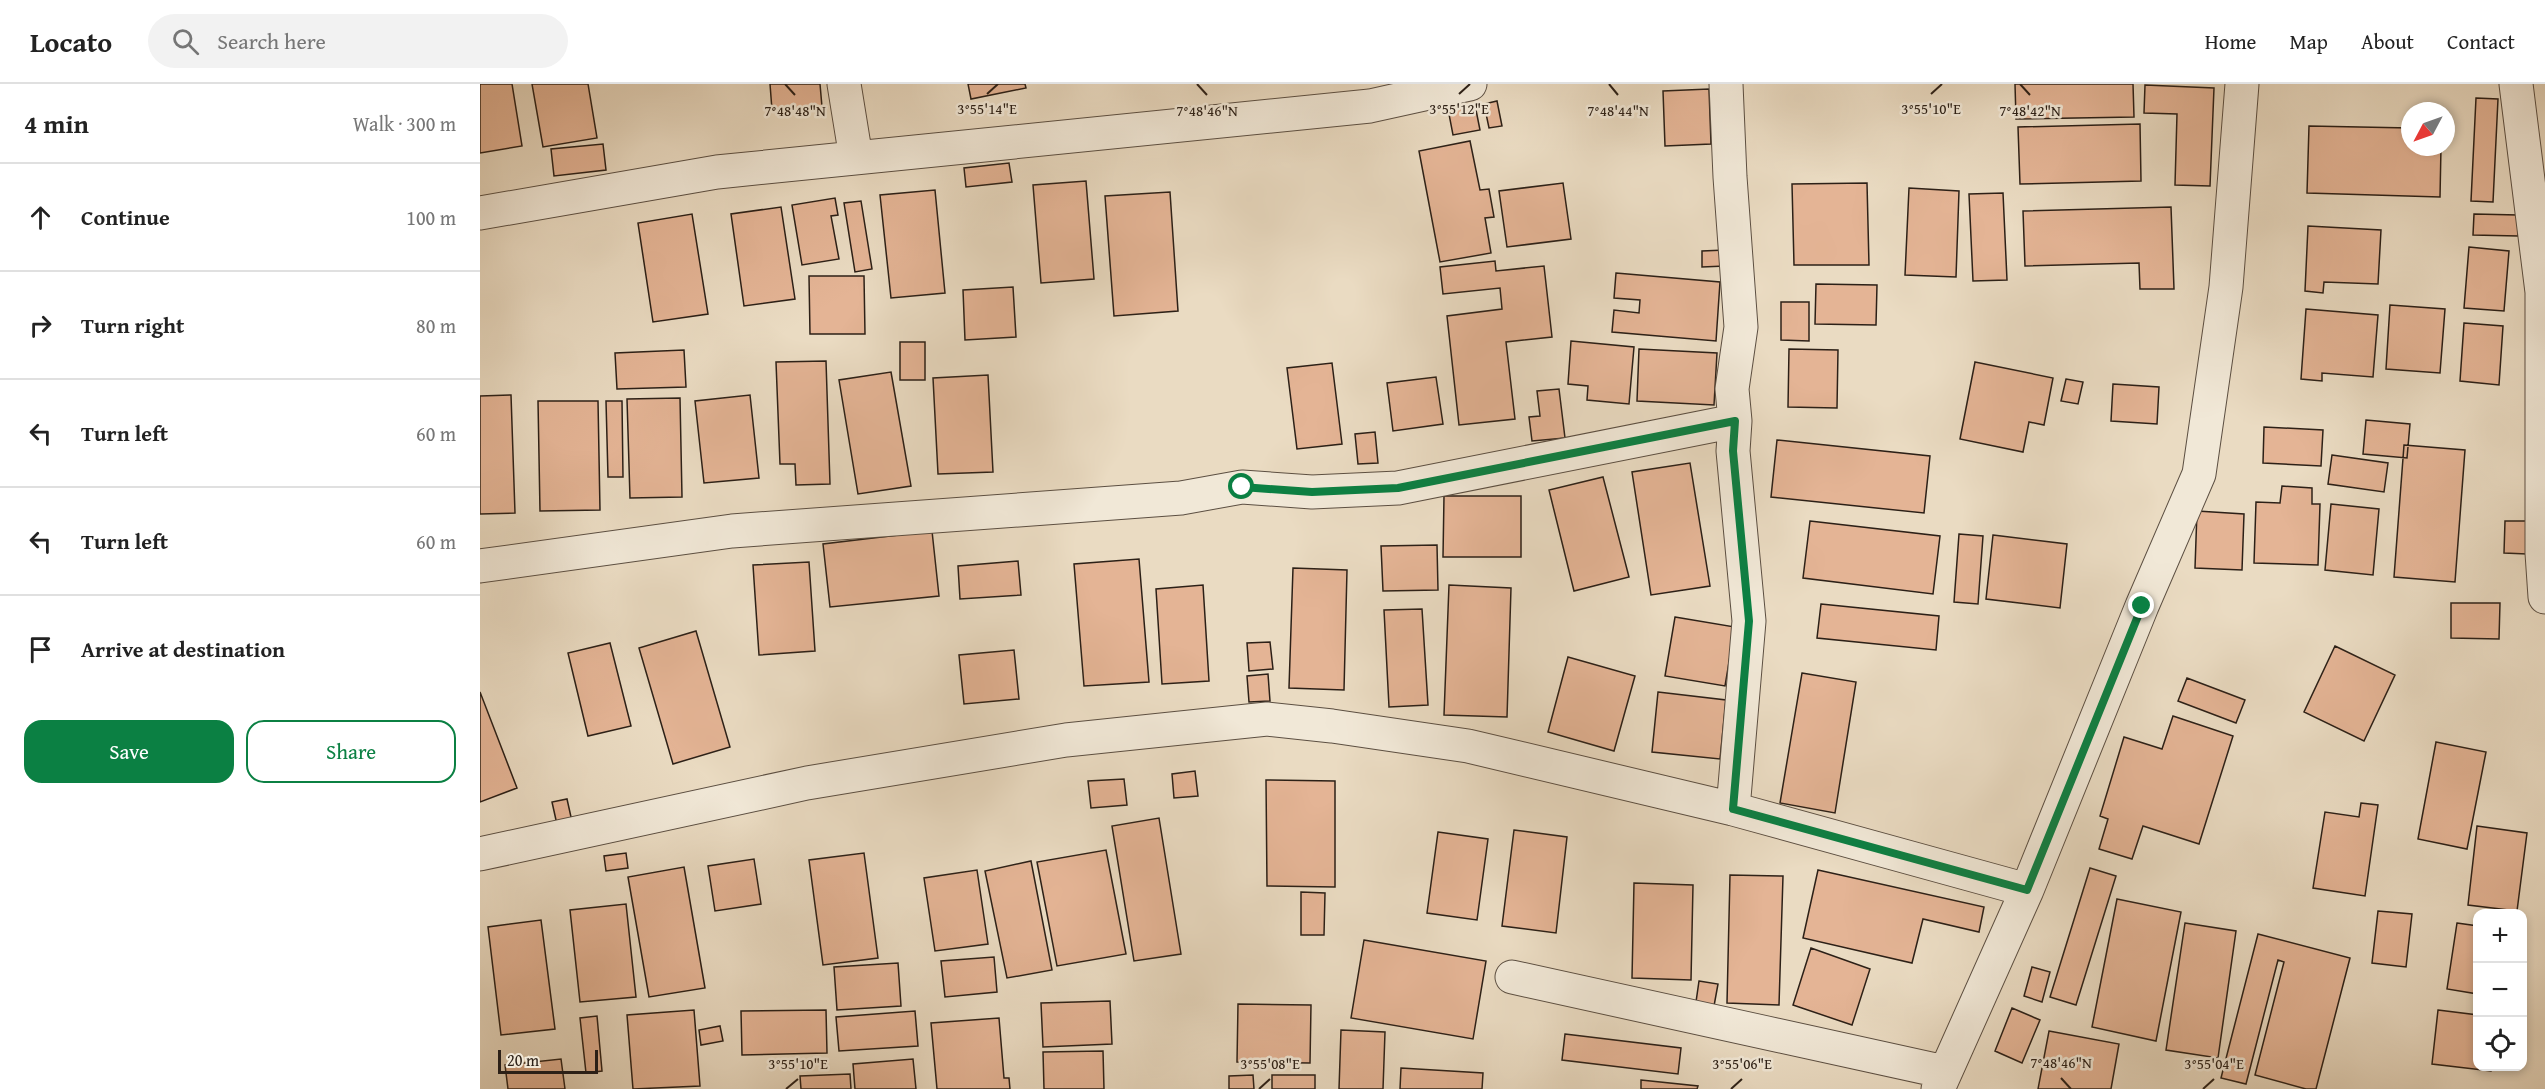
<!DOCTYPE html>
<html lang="en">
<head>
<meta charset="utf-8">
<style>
	:root { --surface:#fff; --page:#f2f2f2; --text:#222; --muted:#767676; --line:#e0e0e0; --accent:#0b8043 }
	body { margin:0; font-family:"Gentium Book Plus",serif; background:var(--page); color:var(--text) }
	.controls { position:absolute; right:18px; bottom:18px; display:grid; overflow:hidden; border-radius:12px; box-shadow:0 3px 9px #0003 }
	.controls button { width:54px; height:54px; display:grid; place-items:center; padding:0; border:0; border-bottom:2px solid var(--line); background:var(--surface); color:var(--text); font:30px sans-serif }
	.compass { position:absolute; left:1921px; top:18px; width:54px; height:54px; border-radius:50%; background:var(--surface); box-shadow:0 3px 9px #0003; rotate:229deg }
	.scale { position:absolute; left:18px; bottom:15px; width:100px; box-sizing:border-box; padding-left:6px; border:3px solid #2c2017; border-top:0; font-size:16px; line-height:21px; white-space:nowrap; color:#2c2017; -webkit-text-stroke:4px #f1e8d7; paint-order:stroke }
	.stop { position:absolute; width:18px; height:18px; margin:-14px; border:4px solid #0b8043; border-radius:50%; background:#fff }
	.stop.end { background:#0b8043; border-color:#fff; box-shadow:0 2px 6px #0008 }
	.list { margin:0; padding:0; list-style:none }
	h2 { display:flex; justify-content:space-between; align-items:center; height:78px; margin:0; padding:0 24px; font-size:26px }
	h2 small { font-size:20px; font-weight:400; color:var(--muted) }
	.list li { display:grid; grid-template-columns:39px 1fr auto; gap:18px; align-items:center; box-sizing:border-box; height:108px; padding:0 24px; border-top:2px solid var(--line) }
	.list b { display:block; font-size:22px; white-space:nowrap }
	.list em { font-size:20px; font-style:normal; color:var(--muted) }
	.actions { display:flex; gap:12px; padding:18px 24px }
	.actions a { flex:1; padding:14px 0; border:2px solid var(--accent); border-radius:18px; text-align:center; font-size:21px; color:var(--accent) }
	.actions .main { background:var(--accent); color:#fff }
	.icon { flex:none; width:33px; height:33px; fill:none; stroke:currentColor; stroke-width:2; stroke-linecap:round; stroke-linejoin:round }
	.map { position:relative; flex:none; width:2065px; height:1005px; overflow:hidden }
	header { display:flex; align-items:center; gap:36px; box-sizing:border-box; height:84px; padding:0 30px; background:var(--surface); border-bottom:2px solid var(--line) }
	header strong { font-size:28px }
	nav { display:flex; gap:33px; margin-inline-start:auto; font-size:21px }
	.search { width:420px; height:54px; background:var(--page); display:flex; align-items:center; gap:15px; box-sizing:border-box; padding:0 21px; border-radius:33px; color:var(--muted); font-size:22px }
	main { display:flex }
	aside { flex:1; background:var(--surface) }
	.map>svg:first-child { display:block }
</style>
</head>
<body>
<header>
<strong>Locato</strong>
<div class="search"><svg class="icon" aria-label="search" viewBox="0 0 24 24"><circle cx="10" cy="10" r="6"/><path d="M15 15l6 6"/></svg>Search here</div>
<nav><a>Home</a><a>Map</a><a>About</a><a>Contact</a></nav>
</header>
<main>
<aside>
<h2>4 min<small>Walk · 300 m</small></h2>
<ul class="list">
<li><svg class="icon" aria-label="ahead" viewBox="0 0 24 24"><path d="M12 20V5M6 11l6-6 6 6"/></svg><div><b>Continue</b></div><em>100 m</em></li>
<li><svg class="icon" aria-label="right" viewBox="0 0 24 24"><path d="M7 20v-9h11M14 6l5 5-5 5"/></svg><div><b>Turn right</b></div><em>80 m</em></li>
<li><svg class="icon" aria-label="left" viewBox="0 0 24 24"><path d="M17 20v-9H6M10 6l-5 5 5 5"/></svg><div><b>Turn left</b></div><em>60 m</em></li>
<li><svg class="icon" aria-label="left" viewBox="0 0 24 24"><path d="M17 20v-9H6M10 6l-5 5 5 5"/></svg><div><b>Turn left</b></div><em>60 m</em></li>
<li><svg class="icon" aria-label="arrive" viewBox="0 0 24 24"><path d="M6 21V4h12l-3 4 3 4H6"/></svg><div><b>Arrive at destination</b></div></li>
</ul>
<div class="actions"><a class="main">Save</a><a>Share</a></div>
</aside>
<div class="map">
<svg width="2065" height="1005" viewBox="0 0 2065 1005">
	<rect width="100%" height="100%" fill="#eadbc2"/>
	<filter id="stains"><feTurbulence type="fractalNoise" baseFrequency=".00333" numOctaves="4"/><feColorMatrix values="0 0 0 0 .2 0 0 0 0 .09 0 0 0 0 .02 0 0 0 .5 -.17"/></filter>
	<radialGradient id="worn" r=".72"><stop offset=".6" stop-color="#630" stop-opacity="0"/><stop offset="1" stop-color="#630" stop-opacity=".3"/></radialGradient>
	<!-- building -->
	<path fill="#e4b495" stroke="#2c2017" stroke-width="1.5" d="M0,0h32l10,62 -42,7z
		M52,0h56l9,54 -54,9z
		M290,0h50l2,23 -50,3z
		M488,0h57l1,4 -55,11z
		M1535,0h118l1,33 -118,2z
		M1665,1l69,3 -4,98 -35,-1 2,-71 -33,-1z
		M1229,5l2,55 -46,2 -2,-55z
		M1996,14l22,1 -5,103 -22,-1z
		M1017,17l5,25 -13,2 -5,-24z
		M995,21l5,25 -27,5 -5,-26z
		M1660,40l1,57 -121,3 -2,-57z
		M1829,42l101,2v19h31l-1,50 -133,-4z
		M990,57l10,49 9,-1 5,28 -9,1 6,35 -51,9 -21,-111z
		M123,60l3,26 -52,6 -3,-27z
		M529,79l3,19 -46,5 -2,-19z
		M606,97l8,98 -53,4 -8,-98z
		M1083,99l8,56 -64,8 -8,-56z
		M1387,99l2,82h-75l-2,-81z
		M1429,104l50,3 -3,86 -51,-2z
		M455,106l10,103 -54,5 -11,-103z
		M690,108l8,119 -64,5 -9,-120z
		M1523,109l4,87 -34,1 -4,-87z
		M355,114l3,17 -7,1 8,43 -37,6 -10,-60z
		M381,117l11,68 -17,3 -11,-69z
		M301,123l14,92 -51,7 -13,-92z
		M1691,123l3,82h-34l-1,-26 -114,3 -2,-55z
		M212,130l16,100 -55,8 -15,-99z
		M1994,130l44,1v21l-45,-1z
		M1828,142l73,4 -3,54 -54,-2 -1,11 -18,-2z
		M1989,163l40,4 -5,60 -40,-3z
		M1245,166v16l-23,1v-16z
		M1015,177l1,10 48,-5 8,71 -46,5 9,77 -56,6 -12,-109 55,-7 -2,-21 -57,6 -3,-27z
		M1136,189l104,9 -4,59 -104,-9 2,-22 25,3 1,-13 -26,-2z
		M329,192h55l1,58h-55z
		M1336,200l61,1 -1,40 -61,-1z
		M533,203l3,50 -51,3 -2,-50z
		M1301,218h28v39l-28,-1z
		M1910,221l55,4 -5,64 -54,-4z
		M1826,225l72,6 -5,62 -51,-4v8l-21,-2z
		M1984,239l39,3 -4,59 -39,-4z
		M1091,257l63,6 -5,57 -42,-4 1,-14 -20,-2z
		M420,258h25v38h-25z
		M1159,265l78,4 -3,52 -77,-4z
		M1309,265l49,1 -1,58 -49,-1z
		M204,266l2,37 -69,2 -2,-36z
		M346,277l4,123 -34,1 -1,-21h-15l-4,-102z
		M1495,278l78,16 -9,47 -15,-3 -6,30 -63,-13z
		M852,279l10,81 -45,5 -10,-81z
		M411,288l20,114 -53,8 -19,-114z
		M508,291l5,97 -55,2 -5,-96z
		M956,293l7,47 -50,7 -6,-48z
		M1586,295l17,3 -5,22 -17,-3z
		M1633,300l46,3 -2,37 -46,-3z
		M1079,305l6,49 -33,3 -3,-24 11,-1 -3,-25z
		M31,311l4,118 -35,1v-118z
		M270,311l9,83 -55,5 -9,-82z
		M200,314l2,99 -52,1 -3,-99z
		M58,317h60l2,109 -60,1z
		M126,317h16l1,76h-15z
		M1886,336l44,4 -3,34 -44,-4z
		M1784,343l59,3 -2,36 -58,-3z
		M895,348l3,31 -20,1 -3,-30z
		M1297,356l153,16 -6,57 -153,-16z
		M1924,361l61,5 -10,132 -61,-5z
		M1852,371l56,8 -4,29 -56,-8z
		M1210,379l20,123 -59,9 -19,-123z
		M1123,393l26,100 -55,14 -25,-101z
		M1802,402l30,2v16h8l-2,61 -64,-2 2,-61 24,1z
		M964,412h77v61h-78z
		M1851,420l48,5 -6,66 -48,-5z
		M1717,427l47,3 -2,56 -47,-2z
		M1330,437l130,15 -7,58 -130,-16z
		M2025,437h23l-1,33 -23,-1z
		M452,447l7,65 -109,11 -7,-63z
		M1479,450l24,2 -5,68 -24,-2z
		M1513,451l74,9 -7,64 -74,-9z
		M957,461l1,45 -55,1 -2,-45z
		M659,475l10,123 -65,4 -10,-122z
		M538,477l3,34 -61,4 -2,-33z
		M329,478l6,89 -56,4 -6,-90z
		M813,484l54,2 -3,120 -55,-2z
		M723,501l6,96 -47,3 -6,-95z
		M969,501l62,3 -4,129 -63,-2z
		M1971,519h49l-1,36 -48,-1z
		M1341,520l118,12 -3,34 -119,-12z
		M942,525l6,96 -39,2 -5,-97z
		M1195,533l60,10 -10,59 -60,-10z
		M216,547l34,116 -57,17 -34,-116z
		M790,558l3,27 -24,2 -2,-28z
		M130,559l21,83 -43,10 -20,-83z
		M1855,562l60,29 -31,66 -60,-29z
		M534,566l5,49 -55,5 -5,-49z
		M1088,573l67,19 -21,75 -66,-19z
		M1322,589l54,9 -21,131 -55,-10z
		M788,590l2,27 -21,1 -2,-26z
		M1707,594l58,22 -9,23 -58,-22z
		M0,608l37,96 -37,14z
		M1178,608l68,8 -6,59 -68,-7z
		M1693,632l60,20 -34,108 -56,-18 -11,33 -33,-10 9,-30 -8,-3 24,-79 38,12z
		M1956,658l50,10 -19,97 -49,-10z
		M715,687l3,25 -24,2 -2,-24z
		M644,695l3,26 -36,3 -3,-27z
		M786,696l69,1v106l-68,-1z
		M87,715l6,27 -15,3 -6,-27z
		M1881,719l17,2 -13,91 -52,-8 12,-76 34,5z
		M679,734l22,136 -47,7 -22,-135z
		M1997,742l50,7 -10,78 -49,-6z
		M1034,746l53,7 -11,96 -54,-7z
		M958,748l50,7 -11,81 -50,-7z
		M626,766l20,104 -69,12 -20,-104z
		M146,769l2,15 -22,3 -2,-15z
		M384,769l14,105 -55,7 -14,-105z
		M274,775l7,45 -46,7 -7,-45z
		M551,777l21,109 -45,8 -22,-107z
		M204,783l21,121 -56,9 -21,-120z
		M1610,784l26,8 -40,129 -26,-8z
		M497,786l11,74 -53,7 -11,-73z
		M1338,786l166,37 -5,25 -56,-13 -11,44 -109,-25z
		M1250,791l53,1 -4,129 -52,-2z
		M1154,799l59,2 -2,95 -59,-2z
		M821,808l24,1 -1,42h-23z
		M1637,815l64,13 -25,129 -64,-14z
		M146,820l10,93 -56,5 -10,-92z
		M1898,827l34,3 -6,53 -34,-4z
		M61,836l14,109 -54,6 -13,-108z
		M1705,839l51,8 -18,127 -52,-8z
		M1977,839l21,3v68l-31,-5z
		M1778,850l92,24 -34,131h-10l-51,-14 29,-113 -6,-2 -32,124 -25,-6z
		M884,856l122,21 -13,78 -122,-21z
		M1331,864l59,21 -18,56 -59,-20z
		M514,873l3,35 -52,5 -4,-36z
		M418,879l3,43 -64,4 -3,-43z
		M1552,883l18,5 -8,30 -18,-6z
		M1219,897l19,3 -4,22 -18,-4z
		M630,917l2,43 -69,3 -2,-44z
		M758,920l73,1 -1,58 -73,-1z
		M1532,924l28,12 -18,43 -27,-12z
		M214,926l6,76 -67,3 -6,-74z
		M346,926l1,43 -85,2 -1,-44z
		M1958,926l40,5v51h14l-1,5 -59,-7z
		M435,927l3,35 -79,5 -3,-34z
		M117,932l5,55 -16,2 -6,-55z
		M519,934l5,60h5l1,11h-73l-6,-66z
		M240,942l3,15 -22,4 -2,-15z
		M861,946l44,2 -2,57h-44z
		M1569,947l70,13 -8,45h-73z
		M1085,950l116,14 -3,26 -116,-14z
		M623,967l1,38h-60l-1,-37z
		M81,975l4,30h-57l-3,-24z
		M433,975l3,30h-61l-2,-25z
		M921,984l82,5 -1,16h-82z
		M370,990l1,15h-50l-1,-13z
		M773,991l1,14h-25v-13z
		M792,991h43v14h-43z
		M1161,996l57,6 -1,3h-56z"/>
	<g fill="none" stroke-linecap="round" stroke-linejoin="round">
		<!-- minor casing -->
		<g stroke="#5c4f42" stroke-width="35">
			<path id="minor" d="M364,0l12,74
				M1246,0l4,93 11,150 -9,62 3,32 -2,30 16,170 -16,188
				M2036,0l26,208v261l3,44
				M0,129l237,-41 653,-66 100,-22
				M0,482l252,-35 449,-33 61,-11 70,5 86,-4 337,-67
				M0,770l327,-71 259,-43 201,-21 65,7 136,20 265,63 294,81
				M1032,893l433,95
				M1458,1005l89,-199 115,-284 57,-132 27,-187 16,-203"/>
		</g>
		<!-- minor -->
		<use href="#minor" stroke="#f1e8d7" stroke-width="33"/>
	</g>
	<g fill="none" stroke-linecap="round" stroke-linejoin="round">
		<!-- route -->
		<path stroke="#0b8043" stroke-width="8" d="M762,403l70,5 86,-4 337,-67 -2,30 16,170 -16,188 294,81 115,-284"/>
	</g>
	<!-- ticks -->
	<path fill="none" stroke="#2c2017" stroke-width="2" d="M305,0l10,11M717,0l10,11M1129,0l9,11M1540,0l10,11M507,10l11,-10M979,10l11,-10M1451,10l11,-10M1581,994l10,11M306,1005l12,-10M779,1005l11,-10M1251,1005l11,-10M1723,1005l11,-10"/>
	<g font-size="15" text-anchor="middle" fill="#2c2017" stroke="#f1e8d7" stroke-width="5" stroke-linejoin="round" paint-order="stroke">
		<text x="507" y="30">3°55'14"E</text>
		<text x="979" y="30">3°55'12"E</text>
		<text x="1451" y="30">3°55'10"E</text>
		<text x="1550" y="32">7°48'42"N</text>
		<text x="315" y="32">7°48'48"N</text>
		<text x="727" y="32">7°48'46"N</text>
		<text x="1138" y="32">7°48'44"N</text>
		<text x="1581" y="984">7°48'46"N</text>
		<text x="318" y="985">3°55'10"E</text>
		<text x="790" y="985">3°55'08"E</text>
		<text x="1262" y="985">3°55'06"E</text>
		<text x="1734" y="985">3°55'04"E</text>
	</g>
	<rect width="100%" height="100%" filter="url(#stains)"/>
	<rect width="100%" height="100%" fill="url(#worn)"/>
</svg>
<div class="controls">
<button>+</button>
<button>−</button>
<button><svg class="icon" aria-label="locate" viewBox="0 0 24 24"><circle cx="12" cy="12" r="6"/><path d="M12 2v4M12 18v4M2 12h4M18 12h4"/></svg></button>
</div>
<svg class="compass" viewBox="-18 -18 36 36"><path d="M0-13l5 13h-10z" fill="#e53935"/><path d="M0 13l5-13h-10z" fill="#767676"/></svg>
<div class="scale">20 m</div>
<div class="stop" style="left:762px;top:403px"></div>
<div class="stop end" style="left:1662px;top:522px"></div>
</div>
</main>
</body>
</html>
